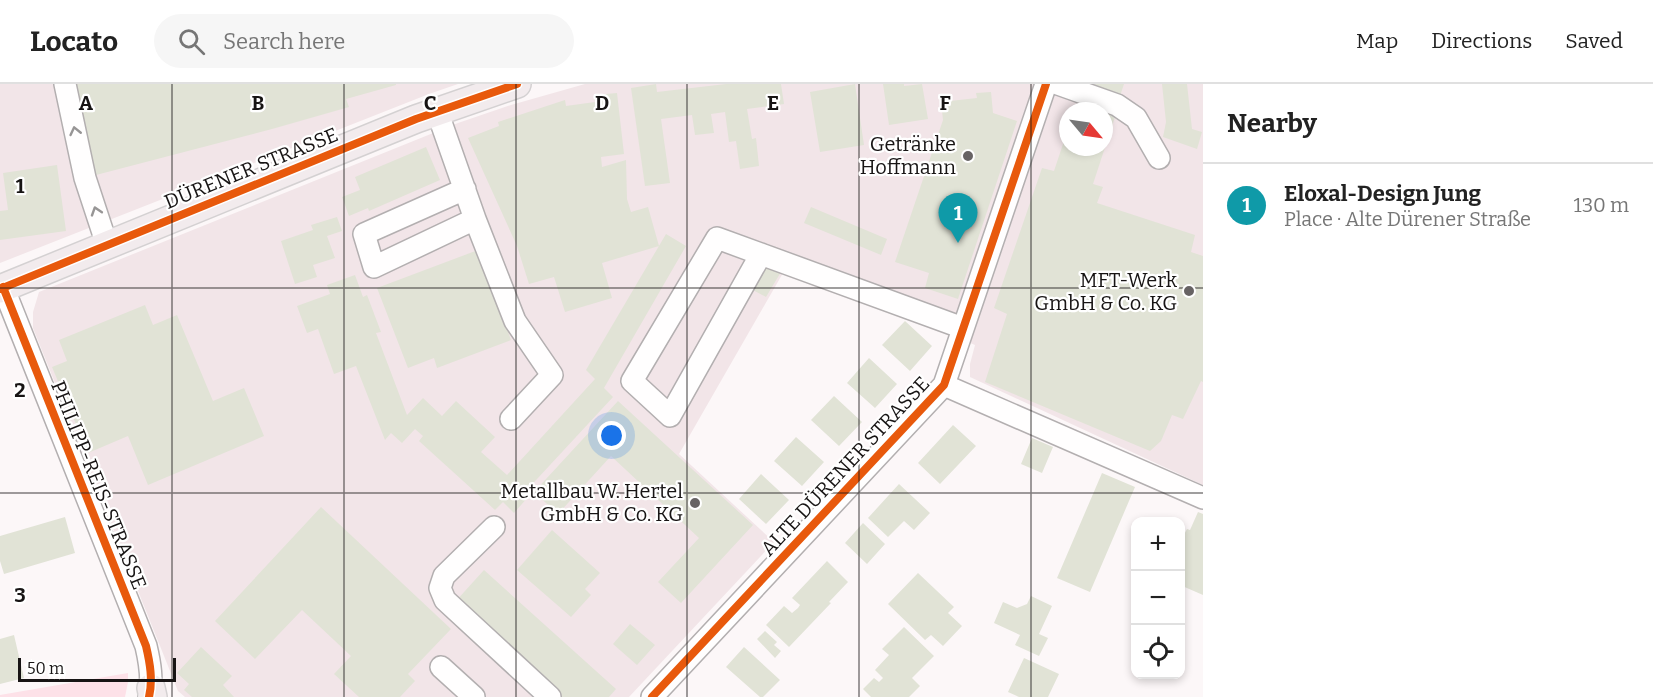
<!DOCTYPE html>
<html lang="en">
<head>
<meta charset="utf-8">
<style>
	:root { --surface:#fff; --page:#f6f6f6; --text:#222; --muted:#767676; --line:#e0e0e0; --accent:#676364 }
	body { margin:0; font-family:Bitter,serif; background:var(--page); color:var(--text) }
	.controls { position:absolute; right:18px; bottom:18px; display:grid; overflow:hidden; border-radius:12px; box-shadow:0 3px 9px #0003 }
	.controls button { width:54px; height:54px; display:grid; place-items:center; padding:0; border:0; border-bottom:2px solid var(--line); background:var(--surface); color:var(--text); font:30px sans-serif }
	.compass { position:absolute; left:1059px; top:18px; width:54px; height:54px; border-radius:50%; background:var(--surface); box-shadow:0 3px 9px #0003; rotate:119deg }
	.scale { position:absolute; left:18px; bottom:15px; width:158px; box-sizing:border-box; padding-left:6px; border:3px solid #171414; border-top:0; font-size:16px; line-height:21px; white-space:nowrap; color:#171414; -webkit-text-stroke:4px #fff; paint-order:stroke }
	.you { position:absolute; left:612px; top:352px; width:21px; height:21px; margin:-15px; border:4px solid #fff; border-radius:50%; background:#1a73e8; box-shadow:0 0 0 9px #1a73e833 }
	.badge { display:grid; place-items:center; width:39px; height:39px; border-radius:50%; background:var(--accent); color:#fff; font-size:20px; font-weight:700 }
	.pin { position:absolute; translate:-50% -50px; filter:drop-shadow(0 2px 3px #0008) }
	.pin::after { content:''; position:absolute; top:32px; width:21px; height:18px; background:inherit; clip-path:polygon(0 0,100% 0,50% 100%) }
	.list { margin:0; padding:0; list-style:none }
	h2 { display:flex; justify-content:space-between; align-items:center; height:78px; margin:0; padding:0 24px; font-size:26px }
	h2 small { font-size:20px; font-weight:400; color:var(--muted) }
	.list li { display:grid; grid-template-columns:39px 1fr auto; gap:18px; align-items:center; box-sizing:border-box; height:84px; padding:0 24px; border-top:2px solid var(--line) }
	.list b { display:block; font-size:22px; white-space:nowrap }
	.list p { margin:0; font-size:20px; white-space:nowrap; color:var(--muted) }
	.list em { font-size:20px; font-style:normal; color:var(--muted) }
	.icon { flex:none; width:33px; height:33px; fill:none; stroke:currentColor; stroke-width:2; stroke-linecap:round; stroke-linejoin:round }
	.map { position:relative; flex:none; width:1203px; height:613px; overflow:hidden }
	header { display:flex; align-items:center; gap:36px; box-sizing:border-box; height:84px; padding:0 30px; background:var(--surface); border-bottom:2px solid var(--line) }
	header strong { font-size:28px }
	nav { display:flex; gap:33px; margin-inline-start:auto; font-size:21px }
	.search { width:420px; height:54px; background:var(--page); display:flex; align-items:center; gap:15px; box-sizing:border-box; padding:0 21px; border-radius:33px; color:var(--muted); font-size:22px }
	main { display:flex }
	aside { flex:1; background:var(--surface) }
	.map>svg:first-child { display:block }
</style>
</head>
<body>
<header>
<strong>Locato</strong>
<div class="search"><svg class="icon" aria-label="search" viewBox="0 0 24 24"><circle cx="10" cy="10" r="6"/><path d="M15 15l6 6"/></svg>Search here</div>
<nav><a>Map</a><a>Directions</a><a>Saved</a></nav>
</header>
<main>
<div class="map">
<svg width="1203" height="613" viewBox="0 0 1203 613">
	<rect width="100%" height="100%" fill="#fcf7f8"/>
	<!-- built -->
	<path fill="#f2e5e8" fill-rule="evenodd" d="M0,0h458l-29,10 -429,169z
		M585,0h618v401l-233,-108v-13l5,-19 -188,-79 -108,188 95,88 -145,155h-444l-7,-6 -145,-363v-16l6,-20 419,-169 53,-18zM1068,27h36v36h-36z"/>
	<!-- green -->
	<path fill="#fde1e8" d="M128,589v9l-3,15h-125v-2z"/>
	<!-- building -->
	<path fill="#e1e3d6" d="M73,0h323v1l-50,14 3,8 -77,22 -176,46z
		M656,0l1,8 69,-8h55l3,20 -37,5 5,30 4,-1 3,28 -19,3 -4,-28 -7,1 -4,-30 -14,2 3,19 -19,2 -3,-20 -31,4 9,64 -25,3 -14,-98z
		M855,0l9,61 -44,7 -10,-60z
		M883,0h21v2l18,-2 6,35 -39,6z
		M1093,0h31l-4,12 -27,-9z
		M1162,0h25l5,45 10,3 -5,17 -34,-12 3,-15z
		M991,8l2,21 24,8 -59,178 -33,-11 4,-15 -34,-11 48,-142 -2,-18 36,-4 -1,-5z
		M617,9l7,61 -23,3 1,10 24,-7 1,39 4,13 17,-5 11,39 -57,17 10,35 -47,14 -11,-35 -25,7 -12,-38 -49,-108 31,-12 -1,-4 67,-22 1,6 29,-4 -1,-7z
		M1087,20l29,10 -23,70 10,3 -6,16 98,32 -4,17 12,4v126l-2,-1 -18,38 -11,-4 -11,26 -11,10 -165,-69 22,-68 -13,-6 48,-140 12,3 14,-42v18h36v-36h-19z
		M426,63l14,33 -71,31 -1,-3 -19,8 -7,-19 18,-7 -5,-13z
		M57,81l9,66 -66,9v-29l8,-1 -5,-37z
		M811,123l76,32 -6,16 -77,-32z
		M337,133l5,14 -15,5 8,22 -22,7 4,12 -22,7 -14,-43 32,-11 -2,-5z
		M666,150l20,12 -82,142 9,9 -88,95 4,4 -15,17 -11,-11 -8,8 -76,-69 4,-5 -8,-7 -13,14 -11,-10 -6,7 -29,-74 -22,8 -16,-45 -11,4 -10,-27 33,-12 -3,-9 28,-10 8,22 4,-2 14,37 -5,1 31,82 16,-17 19,18 14,-15 39,36 -14,15 26,23 88,-96 -9,-9z
		M478,166l33,90 -74,28 -3,-10 -26,10 -31,-80z
		M766,179l15,9 -15,25 -15,-8z
		M145,221l8,20 24,-10 36,86 31,-13 20,48 -116,49 -20,-49 -40,17 -36,-86 15,-6 -8,-21z
		M905,237l27,25 -22,25 -28,-26z
		M869,274l28,26 -22,24 -28,-25z
		M834,312l28,26 -23,24 -28,-26z
		M618,317l135,124 -72,78 -23,-21 41,-44 -88,-82 -53,58 -24,-22z
		M953,341l23,21 -36,38 -22,-21z
		M796,353l28,25 -22,24 -28,-25z
		M1032,354l21,9 -11,26 -21,-9z
		M1102,389l33,14 -45,105 -33,-14z
		M761,390l28,26 -23,24 -27,-25z
		M899,400l31,29 -16,17 -10,-9 -16,16 -20,-19z
		M321,423l130,122 -43,45 7,7 -15,16h-41l-25,-23 17,-18 -49,-46 -47,49 -40,-38z
		M1198,428l5,2v81l-23,-10v-43l7,-13 3,1z
		M65,433l10,36 -71,21 -4,-13v-25z
		M863,439l22,21 -18,20 -22,-21z
		M552,446l48,43 -15,16 6,6 -20,22 -54,-47z
		M827,477l21,21 -19,20 2,1 -42,44 -23,-22 18,-19 8,7 6,-5 2,-3 -8,-7z
		M484,486l132,119 -7,8h-49l-105,-95z
		M918,489l36,34 -6,6 14,13 -19,20 -12,-11 -6,5 -37,-36z
		M1031,512l21,10 -13,28 9,4 -9,18 -24,-11 5,-10 -26,-12 9,-21 14,6 10,-4z
		M630,540l25,21 -18,20 -24,-21z
		M904,543l30,29 -22,22 8,8 -11,11h-38l-8,-8 11,-11 5,4 4,-4 -8,-8 14,-15 -7,-6z
		M765,547l12,11 -3,3 7,6 -6,7 -18,-19z
		M14,551l10,43 -24,6v-45z
		M201,563l31,29 -9,9 11,12h-42l-8,-7 5,-6 -12,-11z
		M744,563l36,33 -17,17h-3l-34,-30z
		M1024,574l35,16 -11,23h-29l-11,-5z"/>
	<g fill="none" stroke-linecap="round" stroke-linejoin="round">
		<!-- minor casing -->
		<g stroke="#b3afb0" stroke-width="24">
			<path id="minor" d="M65,0l20,94 22,67
				M1058,0l59,21 19,13 23,40
				M437,27l38,108 -101,48 -10,-33 101,-45
				M475,135l40,102 37,54 -41,44
				M761,170l-91,162 -38,-35 85,-143 246,90
				M3,203l143,359c4,17 7,34 3,51
				M944,301l259,113
				M494,443l-50,49 -4,12 5,12 105,97
				M441,583l33,30
				M652,613l292,-312 102,-301"/>
		</g>
		<!-- major casing -->
		<g stroke="#d4d1d2" stroke-width="30">
			<path id="major" d="M0,205l416,-170 101,-35
				M151,604l2,9"/>
		</g>
		<!-- minor -->
		<use href="#minor" stroke="#fffefe" stroke-width="21"/>
		<!-- major -->
		<use href="#major" stroke="#f2ebed" stroke-width="27"/>
		<!-- cycleway casing -->
		<g stroke="#fff" stroke-width="11">
			<path id="cycleway" d="M3,203l143,359c4,17 7,34 3,51
				M0,205l416,-170 101,-35
				M652,613l292,-312 102,-301"/>
		</g>
		<!-- cycleway -->
		<use href="#cycleway" stroke="#e8590c" stroke-width="8"/>
	</g>
	<!-- one-way arrows -->
	<defs><path id="oneway-chevron" d="M-2-3.5L2.5 0L-2 3.5" fill="none" stroke-width="1.6" stroke-linecap="round" stroke-linejoin="round" transform="scale(1.5)"/></defs>
	<g stroke="#979595">
		<use href="#oneway-chevron" transform="translate(75 47) rotate(-103)"/>
		<use href="#oneway-chevron" transform="translate(96 127) rotate(-108)"/>
	</g>
	<!-- grid -->
	<path fill="none" stroke="#171414" stroke-width="1.5" stroke-opacity="0.55" d="M172,0v613M344,0v613M516,0v613M687,0v613M859,0v613M1031,0v613M0,204h1203M0,409h1203"/>
	<!-- markers -->
	<g fill="#676364" stroke="#fff" stroke-width="2">
		<circle cx="968" cy="72" r="6"/>
		<circle cx="1189" cy="207" r="6"/>
		<circle cx="695" cy="419" r="6"/>
	</g>
	<g text-anchor="middle" stroke-width="4.5" stroke-linejoin="round" paint-order="stroke">
		<!-- poi labels -->
		<g font-size="20" fill="#171414" stroke="#fff" text-anchor="end">
			<text x="956" y="67">Getränke<tspan x="956" dy="23">Hoffmann</tspan></text>
			<text x="1177" y="203">MFT-Werk<tspan x="1177" dy="23">GmbH &amp; Co. KG</tspan></text>
			<text x="683" y="414">Metallbau W. Hertel<tspan x="683" dy="23">GmbH &amp; Co. KG</tspan></text>
		</g>
		<!-- street labels -->
		<g font-size="20" fill="#171414" stroke="#fff">
			<text transform="translate(251 84) rotate(-22)" y="7">DÜRENER STRASSE</text>
			<text transform="translate(845 382) rotate(-47)" y="7">ALTE DÜRENER STRASSE</text>
			<text transform="translate(99 401) rotate(68)" y="7">PHILIPP-REIS-STRASSE</text>
		</g>
	</g>
	<g font-size="20" text-anchor="middle" font-weight="bold" fill="#171414" stroke="#fff" stroke-width="4.5" stroke-linejoin="round" paint-order="stroke">
		<text x="86" y="26">A</text>
		<text x="258" y="26">B</text>
		<text x="430" y="26">C</text>
		<text x="602" y="26">D</text>
		<text x="773" y="26">E</text>
		<text x="945" y="26">F</text>
		<text x="20" y="109">1</text>
		<text x="20" y="313">2</text>
		<text x="20" y="518">3</text>
	</g>
</svg>
<div class="controls">
<button>+</button>
<button>−</button>
<button><svg class="icon" aria-label="locate" viewBox="0 0 24 24"><circle cx="12" cy="12" r="6"/><path d="M12 2v4M12 18v4M2 12h4M18 12h4"/></svg></button>
</div>
<svg class="compass" viewBox="-18 -18 36 36"><path d="M0-13l5 13h-10z" fill="#e53935"/><path d="M0 13l5-13h-10z" fill="#767676"/></svg>
<div class="scale">50 m</div>
<div class="you"></div>
<div class="pin badge" style="left:958px;top:159px;background:#0f9aa8">1</div>
</div>
<aside>
<h2>Nearby<small></small></h2>
<ul class="list">
<li><span class="badge" style="background:#0f9aa8">1</span><div><b>Eloxal-Design Jung</b><p>Place · Alte Dürener Straße</p></div><em>130 m</em></li>
</ul>
</aside>
</main>
</body>
</html>
